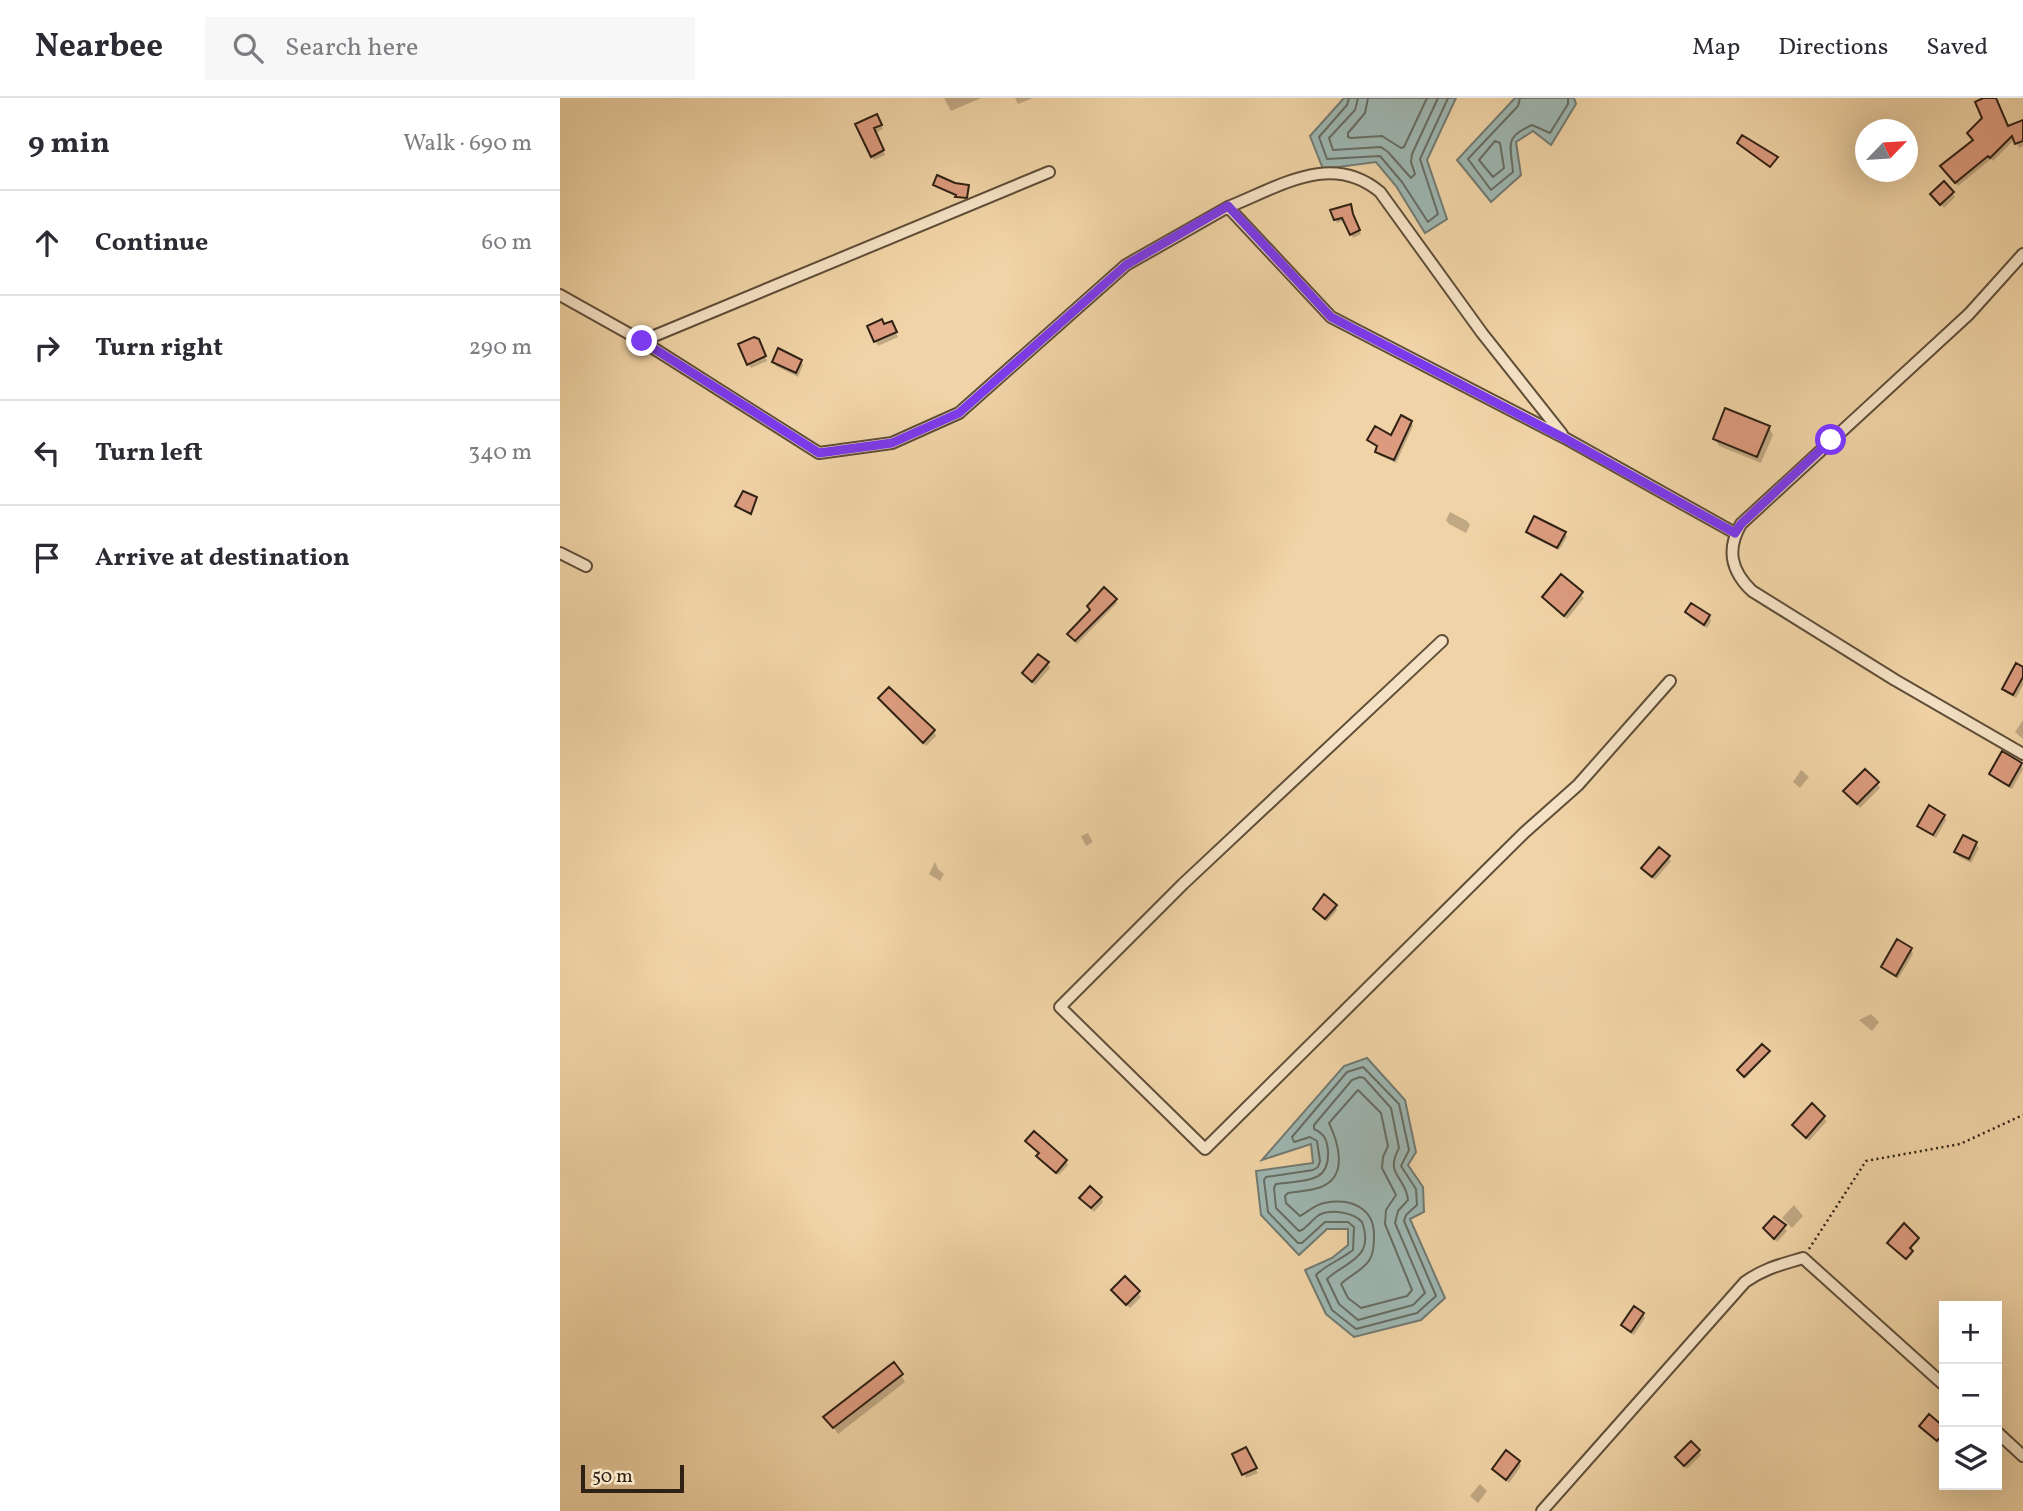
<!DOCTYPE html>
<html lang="en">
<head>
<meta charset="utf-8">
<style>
	:root { --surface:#fff; --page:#f7f7f7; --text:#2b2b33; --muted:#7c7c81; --line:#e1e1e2 }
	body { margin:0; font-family:Vollkorn,serif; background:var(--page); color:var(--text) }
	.controls { position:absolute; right:21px; bottom:21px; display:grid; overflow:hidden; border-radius:0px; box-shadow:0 7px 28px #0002 }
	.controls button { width:63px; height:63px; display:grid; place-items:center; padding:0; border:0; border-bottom:2px solid var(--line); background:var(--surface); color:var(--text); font:35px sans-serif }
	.compass { position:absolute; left:1295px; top:21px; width:63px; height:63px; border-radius:50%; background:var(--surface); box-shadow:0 7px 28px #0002; rotate:65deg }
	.scale { position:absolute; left:21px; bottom:18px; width:103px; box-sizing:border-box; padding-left:7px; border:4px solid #2f2114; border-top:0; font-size:19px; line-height:24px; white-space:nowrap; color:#2f2114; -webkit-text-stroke:5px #f5e2c5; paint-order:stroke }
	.stop { position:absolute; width:21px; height:21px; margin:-16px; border:5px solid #7c3aed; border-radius:50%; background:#fff }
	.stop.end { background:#7c3aed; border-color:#fff; box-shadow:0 2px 7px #0008 }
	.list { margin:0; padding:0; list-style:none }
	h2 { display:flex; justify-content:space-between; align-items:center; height:91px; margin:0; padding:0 28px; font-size:30px }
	h2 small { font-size:23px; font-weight:400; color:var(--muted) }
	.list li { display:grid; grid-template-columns:46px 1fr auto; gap:21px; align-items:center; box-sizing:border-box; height:105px; padding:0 28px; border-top:2px solid var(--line) }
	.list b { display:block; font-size:26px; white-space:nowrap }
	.list em { font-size:23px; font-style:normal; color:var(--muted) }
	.icon { flex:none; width:38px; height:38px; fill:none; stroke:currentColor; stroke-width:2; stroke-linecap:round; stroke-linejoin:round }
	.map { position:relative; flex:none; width:1463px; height:1413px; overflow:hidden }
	header { display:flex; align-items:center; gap:42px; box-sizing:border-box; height:98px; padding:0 35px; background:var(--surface); border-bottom:2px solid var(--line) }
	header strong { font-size:33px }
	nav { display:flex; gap:38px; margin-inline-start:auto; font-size:24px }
	.search { width:490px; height:63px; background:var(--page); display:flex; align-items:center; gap:18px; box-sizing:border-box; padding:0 24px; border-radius:0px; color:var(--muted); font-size:26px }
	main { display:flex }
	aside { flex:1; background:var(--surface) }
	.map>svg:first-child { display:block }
</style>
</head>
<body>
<header>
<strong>Nearbee</strong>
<div class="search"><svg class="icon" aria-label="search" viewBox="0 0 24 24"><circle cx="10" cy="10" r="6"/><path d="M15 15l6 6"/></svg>Search here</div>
<nav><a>Map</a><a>Directions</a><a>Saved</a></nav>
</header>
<main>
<aside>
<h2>9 min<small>Walk · 690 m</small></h2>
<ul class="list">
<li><svg class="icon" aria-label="ahead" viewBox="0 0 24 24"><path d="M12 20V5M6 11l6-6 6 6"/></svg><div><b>Continue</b></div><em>60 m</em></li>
<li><svg class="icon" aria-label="right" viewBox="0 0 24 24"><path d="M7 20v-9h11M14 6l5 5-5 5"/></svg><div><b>Turn right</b></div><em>290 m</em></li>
<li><svg class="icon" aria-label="left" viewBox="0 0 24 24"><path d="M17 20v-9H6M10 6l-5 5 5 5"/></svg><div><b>Turn left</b></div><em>340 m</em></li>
<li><svg class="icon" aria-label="arrive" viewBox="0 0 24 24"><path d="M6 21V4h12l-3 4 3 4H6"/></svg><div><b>Arrive at destination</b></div></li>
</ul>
</aside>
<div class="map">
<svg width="1463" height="1413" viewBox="0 0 1463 1413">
	<rect width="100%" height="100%" fill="#f0d3a6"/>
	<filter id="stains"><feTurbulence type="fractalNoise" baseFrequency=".00286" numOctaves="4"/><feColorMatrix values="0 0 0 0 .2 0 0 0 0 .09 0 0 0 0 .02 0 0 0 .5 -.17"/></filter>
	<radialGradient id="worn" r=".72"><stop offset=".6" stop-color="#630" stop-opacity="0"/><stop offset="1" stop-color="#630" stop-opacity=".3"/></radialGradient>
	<!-- water -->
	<path fill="#9db6b1" stroke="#717a72" stroke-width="2" d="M784,0h112l-29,62 20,59 -22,14 -29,-47 -20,-24 -53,7 -13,-33z
		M955,0h59l2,6 -25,41 -18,-14 -17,11 5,33 -30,27 -34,-42z
		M807,960l38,42 11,52 -8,13 15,22 1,25 -14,7 35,79 -24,22 -67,17 -28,-23 -21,-44 27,-12 16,-13v-16h-21l-28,26 -38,-40 -5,-44 57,-8 -2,-19 -49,16 82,-94z"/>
	<!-- shadow -->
	<path fill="#0003" d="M384,0h37l-30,13z
		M455,0h18l-15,6z
		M1428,0h6l14,30 15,-6v24l-4,2 -4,-9 -22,22 -2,-2 -33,27 -13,-15 29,-30 11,-22z
		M319,22l4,9 -8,4 10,22 -11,5 -16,-36z
		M1384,86l11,13 -11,11 -9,-9z
		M790,108l11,28 -8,4 -8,-18 -8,3 -2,-4z
		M309,229h25l4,10 -20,9z
		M201,248l6,15 -16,7 -3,-4z
		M241,263l2,4 -5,12 -22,-11 -2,-4z
		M851,324l2,4 -17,37 -17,-8 -2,-4 1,-3 -9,-8 22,-3z
		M1209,329l4,8 -12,28 -42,-17 -4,-7z
		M890,414l17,9 3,4 -4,8 -17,-9 -3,-4z
		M968,434l37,1 2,4 -8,13 -29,-14z
		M1001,479l23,21 -17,21 -23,-21z
		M555,502l2,3 -40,41 -6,-6 -2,-4z
		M1127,514l22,4 2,5 -4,7 -18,-11z
		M488,566l2,4 -15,17 -11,-12z
		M1463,571v16l-7,13 -10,-5 -2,-5z
		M329,592l45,42 2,4 -10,10 -43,-43z
		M1463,622v19l-8,-7z
		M1461,666l2,5 -11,20 -19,-11 -2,-4z
		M1241,672l8,7 -9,11 -7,-6z
		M1317,685l3,5 -20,20 -12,-13z
		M1384,718l2,4 -10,18 -14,-8 -3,-4z
		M528,735l5,9 -7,4 -5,-10z
		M1416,746l3,4 -8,15 -12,-6 -3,-5z
		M1108,759l3,4 -16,19 -12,-12z
		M375,764l3,7 6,5 -4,7 -11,-7z
		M775,808l2,4 -10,12 -12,-13z
		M1351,851l2,5 -15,25 -13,-8 -2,-4z
		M1311,916l8,8 -7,9 -13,-11z
		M1208,954l-22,26 -6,-6z
		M1264,1019l2,5 -17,19 -15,-16z
		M467,1043l39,20 2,4 -9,10 -18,-15 -1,-6z
		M541,1100l2,4 -9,10 -10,-10z
		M1234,1107l9,11 -11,12 -10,-10z
		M1214,1120l13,13 -10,11 -12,-14z
		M1344,1128l15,15 -10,9 3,4 -5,5 -17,-15z
		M565,1180l16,19 -11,11 -14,-14z
		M1083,1216l2,4 -11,17 -8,-5 -3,-5z
		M341,1277l4,7 -67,52 -12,-17z
		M686,1351l12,24 -12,5 -12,-23z
		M1139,1353l2,4 -14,14 -10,-11z
		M959,1364l2,4 -12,17 -15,-14z
		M920,1386l7,7 -9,12 -8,-7z"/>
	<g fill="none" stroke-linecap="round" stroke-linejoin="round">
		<!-- shore -->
		<path stroke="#666c62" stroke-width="2" d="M789,0l-2,7 -28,32 8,22 53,-3 22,26 26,40 10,-8 -18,-55 28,-61
			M798,0l-3,12 -26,28 4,12 48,-3 7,5 23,26 4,-4 -4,-12 1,-8 26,-56
			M808,0l-3,15 -17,20v4l3,1 31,-2 19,12 3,-1 23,-49
			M960,0l-2,8 -50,53 23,31 22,-18c-2,-27 -10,-34 19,-47l18,8 18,-29v-6
			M935,43l5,2 4,25 -11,9 -14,-17z
			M803,969l36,37 10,46 -8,16 15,23 1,16 -11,10 -2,6 32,75 -19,17 -61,16 -24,-19 -16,-35c8,-9 26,-16 37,-25l1,-23 -6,-5h-23l-23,21h-4l-30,-31 -4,-32 2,-3 47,-7 5,-3 2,-6 -3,-20 -7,-4 -16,5 -2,-5 55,-65z
			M800,979l4,1 27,30 8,40c-15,28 7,28 9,52l-10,11 -3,12 30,70 -12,12 -55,15 -19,-16 -12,-25c19,-18 48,-20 35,-57 -9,-10 -31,-13 -43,-7 -6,4 -11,11 -17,15l-3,1 -23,-23 -2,-20 2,-4c26,-4 54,1 52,-33 -1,-11 -3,-17 -14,-22v-4l38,-45z
			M798,992l23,23 7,33 -5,11 -1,11 14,27 -10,15 -1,14 27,66 -5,6 -46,12 -13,-10 -7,-14c9,-9 23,-14 29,-25 4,-7 4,-15 4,-22 1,-30 -24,-39 -50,-34 -10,2 -16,9 -24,13l-14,-13 -1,-7 3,-3c11,-2 23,-2 33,-6 28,-11 17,-45 8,-64z"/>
	</g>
	<!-- building -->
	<path fill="#dc9b7e" stroke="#2f2114" stroke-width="2" d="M1423,0h13l12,28 15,-6v21l-8,3 -3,-8 -22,22 -2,-2 -33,27 -15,-17 33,-26 -6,-7 15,-15 -7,-16z
		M317,16l5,11 -8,3 10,22 -13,7 -16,-33z
		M1182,37l36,22 -8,10 -33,-24z
		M377,77l18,8 14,2 -2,13 -12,-1 1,-2 -23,-10z
		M1384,83l10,11 -14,13 -10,-11z
		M791,106l2,10 7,16 -10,5 -8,-17 -8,2 -4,-10z
		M322,221l2,5 8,-3 5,11 -23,10 -7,-16z
		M194,239l5,2 7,17 -19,9 -9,-21z
		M218,250l24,12 -6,13 -24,-11z
		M1165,310l45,18 -13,31 -44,-18z
		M841,317l11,6 -18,39 -19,-8 2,-6 -10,-6 8,-14 16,9z
		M183,393l14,6 -6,17 -16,-8z
		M974,418l32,16 -9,16 -31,-16z
		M1001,476l22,18 -19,24 -22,-19z
		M544,489l13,12 -42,42 -8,-7 23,-24 -3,-4z
		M1131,505l19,12 -6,10 -19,-13z
		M478,556l11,8 -17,20 -10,-9z
		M1456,565l7,4v10l-10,18 -11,-6z
		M329,589l46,43 -12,13 -45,-45z
		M1442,653l20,12 -13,23 -20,-12z
		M1305,671l14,13 -22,22 -14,-13z
		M1369,707l16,10 -12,20 -16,-9z
		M1403,737l14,7 -8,17 -15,-7z
		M1099,749l11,9 -18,21 -11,-9z
		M764,796l13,11 -12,14 -12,-10z
		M1337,841l15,9 -16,28 -15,-9z
		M1202,946l8,7 -26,26 -7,-7z
		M1252,1005l13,13 -19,22 -14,-13z
		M474,1033l33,29 -11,13 -20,-17 3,-3 -14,-12z
		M530,1088l12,11 -11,11 -12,-10z
		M1214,1118l12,9 -12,14 -11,-11z
		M1344,1125l15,15 -9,10 3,3 -7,8 -19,-16z
		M565,1178l15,15 -14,14 -15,-15z
		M1074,1208l10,7 -13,19 -10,-7z
		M334,1264l9,12 -70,54 -10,-11z
		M1369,1316l15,13v6l-7,8 -18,-15z
		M1131,1343l9,9 -16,16 -9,-9z
		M686,1349l11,21 -15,7 -10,-21z
		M946,1352l14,11 -14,19 -14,-11z"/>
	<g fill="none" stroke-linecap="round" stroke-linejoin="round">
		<!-- minor casing -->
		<g stroke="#5f4e38" stroke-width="14">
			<path id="minor" d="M668,109c51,-20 103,-56 152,-15l102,141 80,101
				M1463,156l-54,60 -228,210c-15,26 -10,47 11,67l143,89 128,74
				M0,197l82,46 177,112 73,-10 67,-30 167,-148 102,-58 103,110 234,121 170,95
				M82,243l407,-169
				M0,455l26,13
				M882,543l-259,243 -123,123 145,142 320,-317 53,-47 92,-104
				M1437,1334l26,24
				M982,1413l203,-229c20,-14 35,-17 58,-24l141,127"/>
		</g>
		<!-- path -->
		<path stroke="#2f2114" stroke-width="2.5" stroke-dasharray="2 3.5" stroke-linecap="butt" d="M1249,1151l57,-88 94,-17 63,-29"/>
		<!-- minor -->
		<use href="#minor" stroke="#f5e2c5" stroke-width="10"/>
	</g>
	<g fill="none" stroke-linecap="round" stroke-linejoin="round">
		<!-- route -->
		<path stroke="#7c3aed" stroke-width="9" d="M82,243l177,112 73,-10 67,-30 167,-148 102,-59 103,111 233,121 171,95 6,-9 90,-84"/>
	</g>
	<rect width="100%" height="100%" filter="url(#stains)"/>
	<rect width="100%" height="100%" fill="url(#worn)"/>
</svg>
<div class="controls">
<button>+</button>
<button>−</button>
<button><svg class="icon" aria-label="layers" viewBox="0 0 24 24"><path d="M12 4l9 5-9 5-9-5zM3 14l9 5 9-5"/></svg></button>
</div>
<svg class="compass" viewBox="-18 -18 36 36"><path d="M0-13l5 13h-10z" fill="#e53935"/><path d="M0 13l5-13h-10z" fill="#7c7c81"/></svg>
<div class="scale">50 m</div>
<div class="stop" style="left:1271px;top:342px"></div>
<div class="stop end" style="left:82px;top:243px"></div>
</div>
</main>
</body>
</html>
